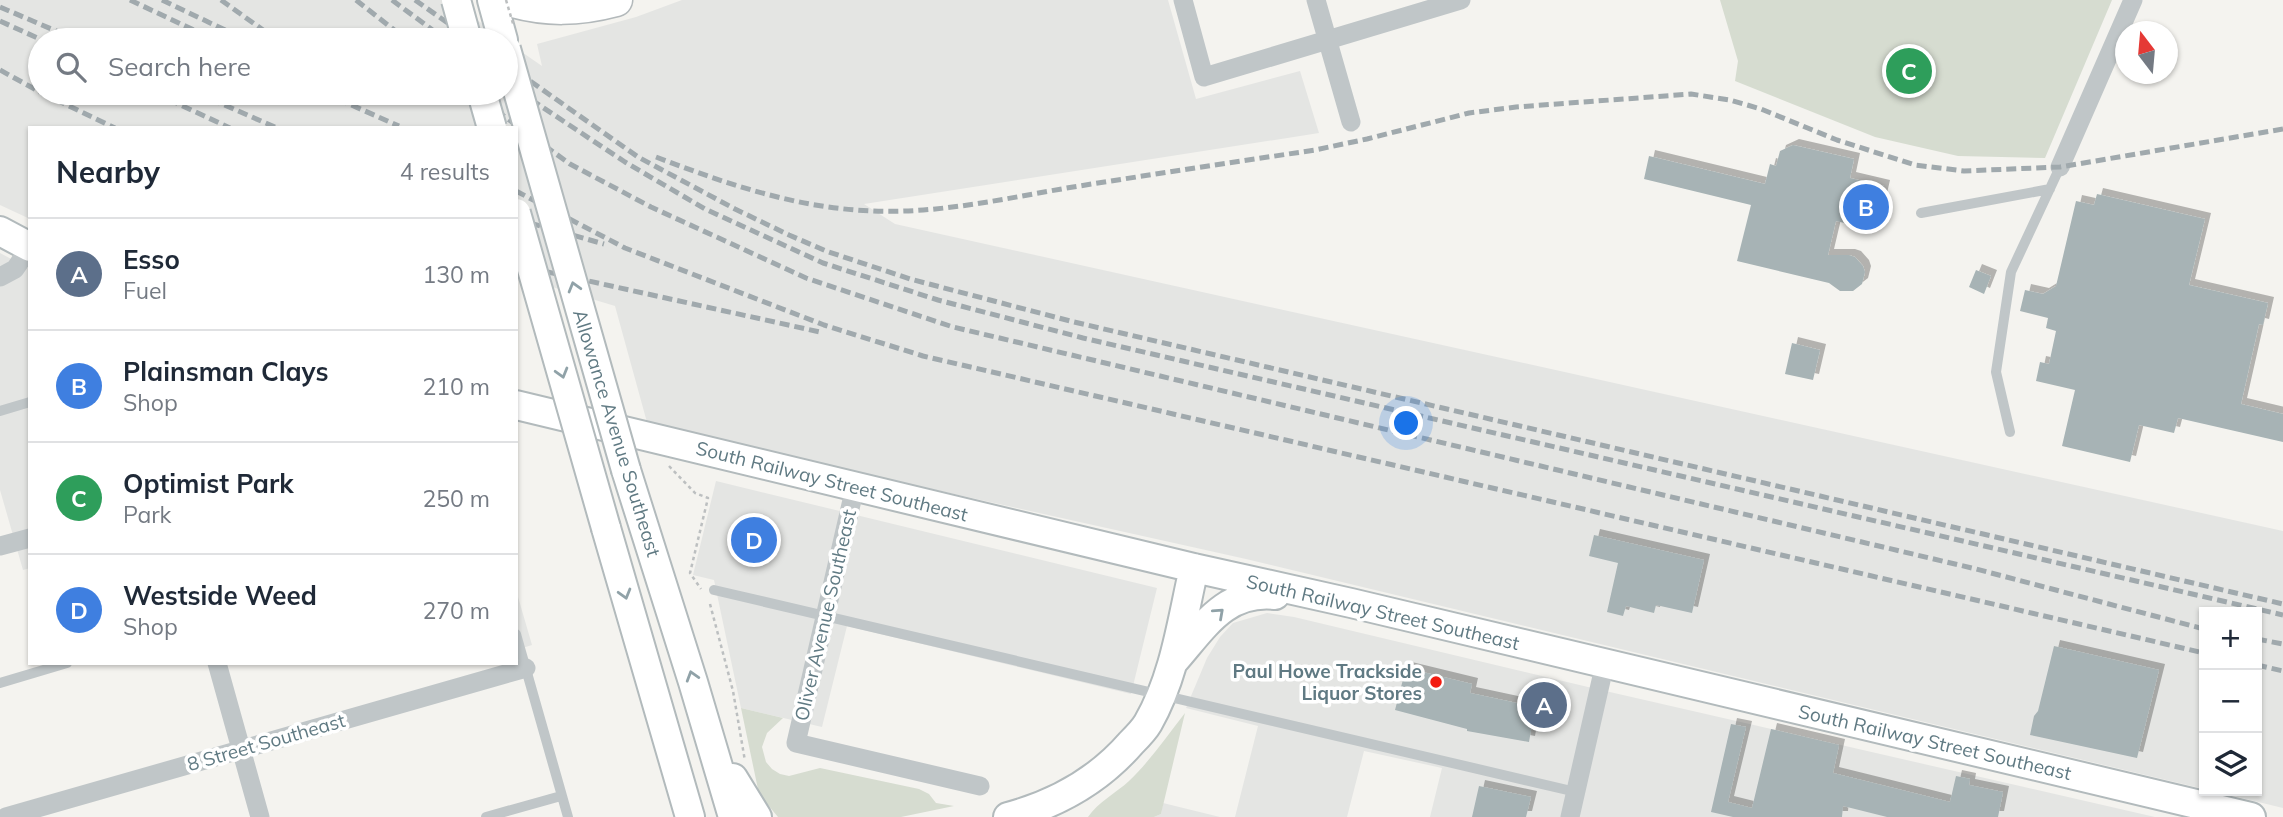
<!DOCTYPE html>
<html lang="en">
<head>
<meta charset="utf-8">
<style>
	:root { --surface:#fff; --page:#f6f6f7; --text:#1f2937; --muted:#747a83; --line:#e0e1e3; --accent:#db2777 }
	body { margin:0; font-family:Mulish,sans-serif; background:var(--page); color:var(--text) }
	.controls { position:absolute; right:21px; bottom:21px; display:grid; overflow:hidden; border-radius:0px; box-shadow:0 2px 5px #0004 }
	.controls button { width:63px; height:63px; display:grid; place-items:center; padding:0; border:0; border-bottom:2px solid var(--line); background:var(--surface); color:var(--text); font:35px sans-serif }
	.compass { position:absolute; left:2115px; top:21px; width:63px; height:63px; border-radius:50%; background:var(--surface); box-shadow:0 2px 5px #0004; rotate:344deg }
	.you { position:absolute; left:1407px; top:424px; width:24px; height:24px; margin:-18px; border:5px solid #fff; border-radius:50%; background:#1a73e8; box-shadow:0 0 0 10px #1a73e833 }
	.badge { display:grid; place-items:center; width:46px; height:46px; border-radius:50%; background:var(--accent); color:#fff; font-size:23px; font-weight:700 }
	.pin { position:absolute; translate:-50% -50%; border:4px solid #fff; box-shadow:0 2px 7px #0006 }
	.list { margin:0; padding:0; list-style:none }
	h2 { display:flex; justify-content:space-between; align-items:center; height:91px; margin:0; padding:0 28px; font-size:30px }
	h2 small { font-size:23px; font-weight:400; color:var(--muted) }
	.list li { display:grid; grid-template-columns:46px 1fr auto; gap:21px; align-items:center; box-sizing:border-box; height:112px; padding:0 28px; border-top:2px solid var(--line) }
	.list b { display:block; font-size:26px; white-space:nowrap }
	.list p { margin:0; font-size:23px; white-space:nowrap; color:var(--muted) }
	.list em { font-size:23px; font-style:normal; color:var(--muted) }
	.icon { flex:none; width:38px; height:38px; fill:none; stroke:currentColor; stroke-width:2; stroke-linecap:round; stroke-linejoin:round }
	.map { position:relative; flex:none; width:2283px; height:817px; overflow:hidden }
	.search { position:absolute; background:var(--surface); box-shadow:0 2px 5px #0004; left:28px; top:28px; width:490px; height:77px; display:flex; align-items:center; gap:18px; box-sizing:border-box; padding:0 24px; border-radius:38px; color:var(--muted); font-size:26px }
	.panel { position:absolute; background:var(--surface); box-shadow:0 2px 5px #0004; left:28px; top:126px; width:490px; height:539px; border-radius:0px }
	.map>svg:first-child { display:block }
</style>
</head>
<body>
<div class="map">
<svg width="2283" height="817" viewBox="0 0 2283 817">
	<defs>
		<filter id="shadow"><feDropShadow dx="6" dy="-6" stdDeviation="0" flood-color="#0004"/></filter>
	</defs>
	<rect width="100%" height="100%" fill="#f4f3ef"/>
	<!-- built -->
	<path fill="#e4e5e3" d="M0,0h449l56,40h-465v53h466v-52l36,25 -5,-22 99,-27 46,-17h486l28,99 104,-28 19,62 -455,71 31,20 1388,307v277l-70,-17h44v-179h-53v177l-958,-230 -598,-133 -33,-120 -99,-30v-148h-486v91l-30,-14z
		M0,253l30,16v299l-7,2 -23,-80z
		M716,481l441,107 -26,106 -284,-68 -25,101 -81,-19 -27,-128 -21,-5z
		M516,590l16,55 -16,5z
		M1267,613l27,4 294,70 567,130h-725l12,-49 -78,-17 -17,66h-112l23,-91 -72,-18 21,-50 13,-21 13,-14z
		M1163,803l57,14h-66l7,-3z"/>
	<!-- green -->
	<path fill="#d6dcd0" d="M1720,0h392l-67,158 -87,-2 -83,-19 -140,-56 3,-20z
		M741,708l42,10 -16,15 -5,14 4,15 6,7 8,5 9,2 31,-8 99,21 10,5 7,9 18,3 -53,11h-123l-19,-23z
		M1185,713l-24,101 -7,3h-66c10,-15 28,-24 41,-36 21,-20 38,-45 56,-68z"/>
	<!-- building -->
	<path fill="#a7b3b5" filter="url(#shadow)" d="M1793,145l61,14 -4,19 34,8 -10,44 -38,-9 -8,34h21l6,2 8,9 2,6 -3,12 -9,7h-13l-11,-8 -92,-22 14,-56 -107,-26 5,-23 116,28 5,-20 6,2 4,-15z
		M2097,194l108,25 -16,66 79,18 -5,22 -4,-1 -18,80 42,10v28l-105,-24 -4,15 -35,-8 -9,37 -68,-16 13,-56 -39,-9 4,-19 9,2 7,-33 -10,-3 2,-10 -28,-7 5,-21 18,4 13,-8 20,-85 18,4z
		M1976,270l15,6 -7,18 -15,-7z
		M1792,343l28,7 -7,30 -28,-6z
		M1594,535l110,25 -12,53 -36,-8 -2,8 -28,-7 -3,10 -16,-4 11,-49 -29,-7z
		M2054,646l105,24 -22,88 -107,-23 4,-19 4,-5z
		M1406,668l66,16 -2,9 65,14 -6,35 -62,-11v-2l-72,-19z
		M1731,724l15,3 -18,75 24,6 19,-79 68,16 -6,28 117,29 6,-26 14,3 -1,6 34,7 -5,25h-111l-44,-11 -1,11h-109l-22,-5z
		M1479,786l52,11 -5,20h-54z"/>
	<g fill="none" stroke-linecap="round" stroke-linejoin="round">
		<!-- secondary casing -->
		<g stroke="#b2babc" stroke-width="32">
			<path id="secondary" d="M492,0l11,40
				M0,231l30,16
				M516,405l678,163 157,35 900,214
				M626,470l67,212 40,135
				M606,528l84,289
				M1174,661c30,-34 51,-71 101,-66
				M733,778l24,39
				M1008,817c48,-13 90,-36 123,-74 6,-6 13,-13 17,-20 27,-47 34,-103 46,-155"/>
		</g>
		<!-- primary casing -->
		<g stroke="#b3b9bb" stroke-width="35">
			<path id="primary" d="M509,0c38,11 69,10 107,0"/>
		</g>
		<!-- path -->
		<path stroke="#bcbfc0" stroke-width="2.5" stroke-dasharray="3.5 3.5" stroke-linecap="butt" d="M669,466l26,27 13,5 -18,75 11,16
			M710,604l23,87 12,70"/>
		<!-- lane -->
		<path stroke="#c0c6c8" stroke-width="10" d="M1921,213l129,-24
			M0,411l30,-9
			M2010,432l-14,-60 15,-100 49,-105
			M714,590l862,202
			M516,634l52,183
			M0,683l67,-20
			M486,817l75,-21"/>
		<!-- street -->
		<path stroke="#c0c6c8" stroke-width="19" d="M1183,0l21,77 257,-77
			M1316,0l35,122
			M2060,167l73,-167
			M0,277l15,-8 15,-22
			M855,487l-59,256 184,43
			M0,546l30,-8
			M217,663l43,154
			M6,817l520,-149
			M1570,817l35,-154"/>
		<!-- secondary -->
		<use href="#secondary" stroke="#fff" stroke-width="28"/>
		<!-- primary -->
		<use href="#primary" stroke="#fff" stroke-width="32"/>
		<!-- rail -->
		<path stroke="#a0a9ad" stroke-width="5" stroke-dasharray="10 5" stroke-linecap="butt" d="M130,0l85,40
			M162,0l84,40
			M221,0l56,40
			M356,0l51,40
			M392,0l54,40
			M415,0l57,40
			M0,7l77,33
			M0,21l42,19
			M506,64l132,93 97,52 54,26 37,16 84,28 164,43 1209,282
			M0,70l40,22
			M506,83l119,79 80,47 118,54 115,37 145,38 1200,277
			M42,93l73,35
			M155,93l75,35
			M197,93l80,35
			M324,93l75,33
			M472,93l98,71 81,43 155,71 147,49 1023,242 228,60
			M656,157c71,27 140,51 216,54 67,3 135,-13 201,-24 81,-13 162,-25 242,-37l52,-11 102,-26 47,-6 175,-13 39,6 31,9 76,31 78,25 49,6 96,-4 223,-38
			M516,191l109,57 199,77 99,31 1281,297
			M516,219l88,25
			M516,265l304,67
			M2257,639l26,5
			M2257,665l26,6"/>
		<!-- secondary-bridge casing -->
		<g stroke="#b2babc" stroke-width="32" stroke-linecap="butt">
			<path id="secondary-bridge" d="M456,0l11,40
				M506,49l120,421
				M482,93l10,35
				M516,213l90,315"/>
		</g>
		<!-- path-bridge -->
		<path stroke="#bcbfc0" stroke-width="2.5" stroke-dasharray="3.5 3.5" stroke-linecap="butt" d="M506,0l8,27"/>
		<!-- secondary-bridge -->
		<use href="#secondary-bridge" stroke="#fff" stroke-width="28"/>
	</g>
	<!-- one-way arrows -->
	<defs><path id="oneway-chevron" d="M-2-3.5L2.5 0L-2 3.5" fill="none" stroke-width="1.6" stroke-linecap="round" stroke-linejoin="round" transform="scale(1.75)"/></defs>
	<g stroke="#90a2a8">
		<use href="#oneway-chevron" transform="translate(574 287) rotate(-106)"/>
		<use href="#oneway-chevron" transform="translate(562 373) rotate(74)"/>
		<use href="#oneway-chevron" transform="translate(625 594) rotate(74)"/>
		<use href="#oneway-chevron" transform="translate(1219 613) rotate(-42)"/>
		<use href="#oneway-chevron" transform="translate(692 676) rotate(-107)"/>
	</g>
	<!-- markers -->
	<circle fill="#f31b10" stroke="#fff" stroke-width="2.5" cx="1436" cy="682" r="7"/>
	<g text-anchor="middle" stroke-width="7" stroke-linejoin="round" paint-order="stroke">
		<!-- street labels -->
		<g font-size="19" fill="#607a83" stroke="#fff">
			<text transform="translate(617 433) rotate(73)" y="7">Allowance Avenue Southeast</text>
			<text transform="translate(832 481) rotate(14)" y="7">South Railway Street Southeast</text>
			<text transform="translate(1383 612) rotate(13)" y="7">South Railway Street Southeast</text>
			<text transform="translate(825 615) rotate(-77)" y="7">Oliver Avenue Southeast</text>
			<text transform="translate(266 742) rotate(-16)" y="7">8 Street Southeast</text>
			<text transform="translate(1935 742) rotate(13)" y="7">South Railway Street Southeast</text>
		</g>
		<!-- poi labels -->
		<g font-size="19" font-weight="bold" fill="#607a83" stroke="#fff" text-anchor="end">
			<text x="1422" y="678">Paul Howe Trackside<tspan x="1422" dy="22">Liquor Stores</tspan></text>
		</g>
	</g>
</svg>
<div class="controls">
<button>+</button>
<button>−</button>
<button><svg class="icon" aria-label="layers" viewBox="0 0 24 24"><path d="M12 4l9 5-9 5-9-5zM3 14l9 5 9-5"/></svg></button>
</div>
<svg class="compass" viewBox="-18 -18 36 36"><path d="M0-13l5 13h-10z" fill="#e53935"/><path d="M0 13l5-13h-10z" fill="#747a83"/></svg>
<div class="you"></div>
<div class="pin badge" style="left:1544px;top:705px;background:#5c6f8a">A</div>
<div class="pin badge" style="left:1866px;top:207px;background:#3f7fe0">B</div>
<div class="pin badge" style="left:1909px;top:71px;background:#2e9e5b">C</div>
<div class="pin badge" style="left:754px;top:540px;background:#3f7fe0">D</div>
<div class="search"><svg class="icon" aria-label="search" viewBox="0 0 24 24"><circle cx="10" cy="10" r="6"/><path d="M15 15l6 6"/></svg>Search here</div>
<section class="panel">
<h2>Nearby<small>4 results</small></h2>
<ul class="list">
<li><span class="badge" style="background:#5c6f8a">A</span><div><b>Esso</b><p>Fuel</p></div><em>130 m</em></li>
<li><span class="badge" style="background:#3f7fe0">B</span><div><b>Plainsman Clays</b><p>Shop</p></div><em>210 m</em></li>
<li><span class="badge" style="background:#2e9e5b">C</span><div><b>Optimist Park</b><p>Park</p></div><em>250 m</em></li>
<li><span class="badge" style="background:#3f7fe0">D</span><div><b>Westside Weed</b><p>Shop</p></div><em>270 m</em></li>
</ul>
</section>
</div>
</body>
</html>
